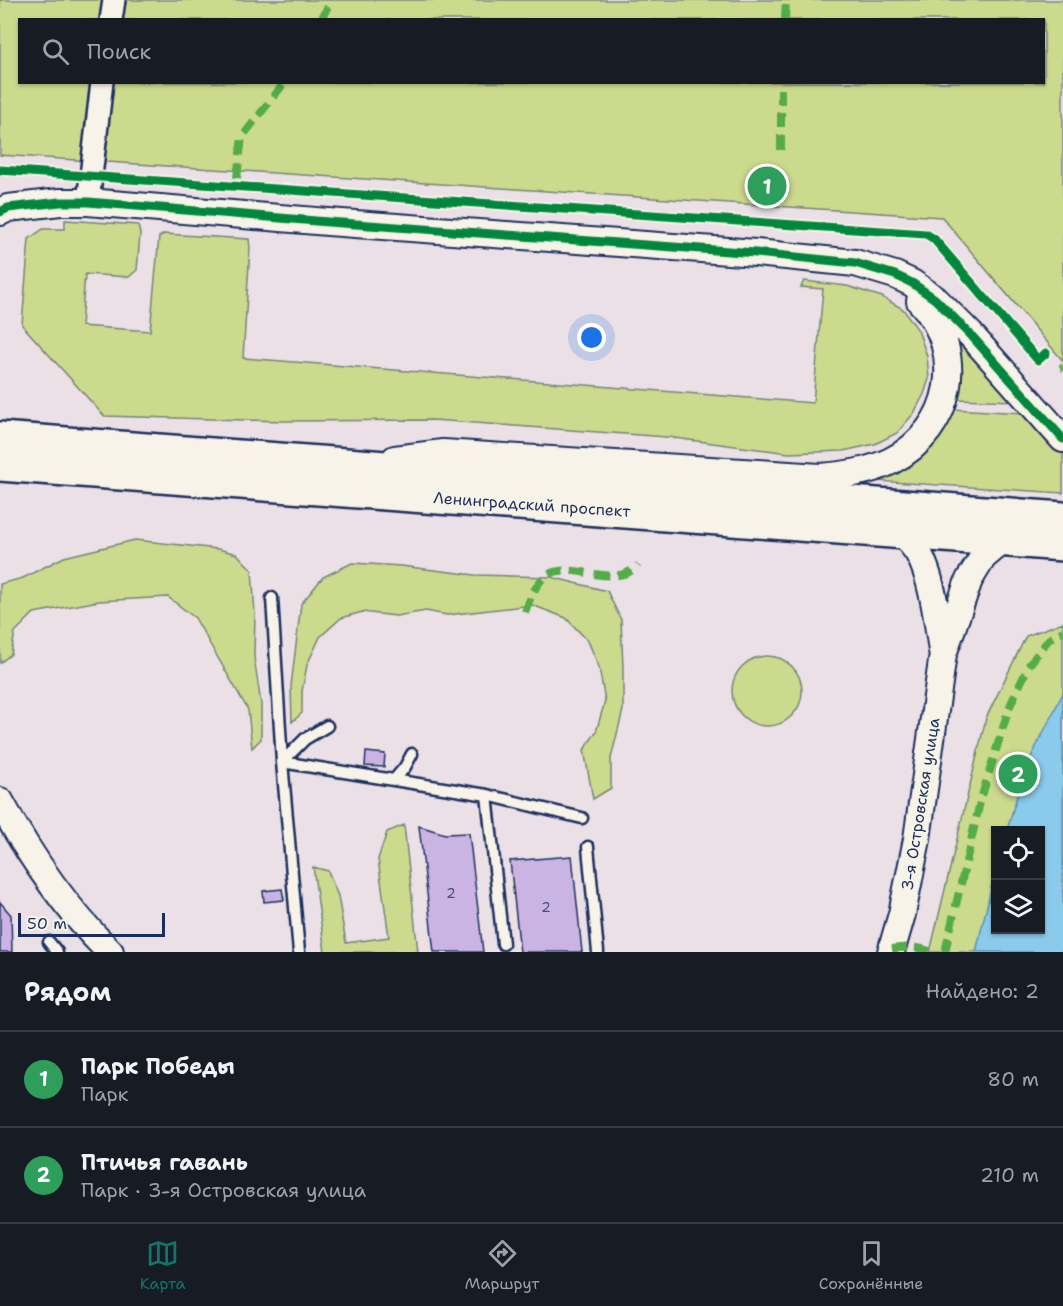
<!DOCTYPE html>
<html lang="ru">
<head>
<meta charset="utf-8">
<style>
	:root { --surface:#171b24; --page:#20242c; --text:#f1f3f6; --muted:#9ea1a6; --line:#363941; --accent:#0f766e }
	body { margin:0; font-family:"Shantell Sans",sans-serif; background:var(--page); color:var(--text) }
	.controls { position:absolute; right:18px; bottom:18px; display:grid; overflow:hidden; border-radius:0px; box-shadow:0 2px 4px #0004 }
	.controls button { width:54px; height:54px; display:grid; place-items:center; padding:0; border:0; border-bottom:2px solid var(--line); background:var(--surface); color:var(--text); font:30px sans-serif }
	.scale { position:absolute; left:18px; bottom:15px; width:147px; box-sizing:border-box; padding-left:6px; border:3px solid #1b2f5e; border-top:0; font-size:16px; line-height:21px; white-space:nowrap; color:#1b2f5e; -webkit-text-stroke:4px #f7f3e8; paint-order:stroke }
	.you { position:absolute; left:592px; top:338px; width:21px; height:21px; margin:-15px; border:4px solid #fff; border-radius:50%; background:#1a73e8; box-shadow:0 0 0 9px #1a73e833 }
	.badge { display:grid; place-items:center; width:39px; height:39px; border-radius:50%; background:var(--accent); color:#fff; font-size:20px; font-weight:700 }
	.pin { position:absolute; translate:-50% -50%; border:3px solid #fff; box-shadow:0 2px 6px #0006 }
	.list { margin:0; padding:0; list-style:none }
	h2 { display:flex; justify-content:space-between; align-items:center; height:78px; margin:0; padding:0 24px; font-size:26px }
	h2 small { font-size:20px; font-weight:400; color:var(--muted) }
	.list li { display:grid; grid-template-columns:39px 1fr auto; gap:18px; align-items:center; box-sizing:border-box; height:96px; padding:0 24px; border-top:2px solid var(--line) }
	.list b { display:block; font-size:22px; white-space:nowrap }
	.list p { margin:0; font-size:20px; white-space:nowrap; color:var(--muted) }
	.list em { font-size:20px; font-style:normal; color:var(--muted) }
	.icon { flex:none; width:33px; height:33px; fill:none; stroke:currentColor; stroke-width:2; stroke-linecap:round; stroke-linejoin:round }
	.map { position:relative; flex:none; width:1063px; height:952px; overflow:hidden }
	.search { position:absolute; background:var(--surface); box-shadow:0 2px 4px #0004; left:18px; right:18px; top:18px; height:66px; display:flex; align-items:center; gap:15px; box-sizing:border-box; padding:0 21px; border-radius:0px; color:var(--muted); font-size:22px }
	.sheet { height:270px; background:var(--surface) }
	nav { display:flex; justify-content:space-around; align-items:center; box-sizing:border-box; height:84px; border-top:2px solid var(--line); background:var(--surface); font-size:16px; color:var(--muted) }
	nav a { display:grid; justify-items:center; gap:3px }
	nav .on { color:var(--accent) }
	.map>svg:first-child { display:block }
</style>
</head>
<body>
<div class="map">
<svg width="1063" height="952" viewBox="0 0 1063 952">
	<rect width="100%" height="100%" fill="#eae0e6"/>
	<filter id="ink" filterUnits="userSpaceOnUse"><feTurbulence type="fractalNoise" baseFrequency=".0167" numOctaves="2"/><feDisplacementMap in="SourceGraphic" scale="12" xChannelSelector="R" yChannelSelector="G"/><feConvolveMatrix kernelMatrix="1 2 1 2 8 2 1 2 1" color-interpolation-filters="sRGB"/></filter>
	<g filter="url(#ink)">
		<!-- green -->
		<path fill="#ccda8e" stroke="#748476" stroke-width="1.5" fill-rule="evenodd" d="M0,0h1063v361l-121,-144 -942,-62zM20,20h1024v62h-1024z
			M65,220l73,5 2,9 -3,36 -8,7 -44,-3 -4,52 69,5 9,-94 5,-3 85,5 1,9 -7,110 570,45 10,-114 -22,-2 3,-6 43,5 35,11 21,12 15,21 9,26 2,23 -5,15 -10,19 -17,20 -22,11 -32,7 -54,2 -122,-16 -234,-17 -149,1 -180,-5 -82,-91 7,-86 14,-10h22z
			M950,329l65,72 -58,-2 -2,-2z
			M952,409l74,4 37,40v40l-204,-13z
			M135,540l83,9 19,5 15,16 3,44 -1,43 7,47v35l-9,9 -4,-38 -53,-92 -27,-21 -69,4 -65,12 -19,19 -4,22 -11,9v-79l23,-6 41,-21z
			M352,563l49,3 74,9 76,2 56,14 14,29 2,48v42l-12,48v30l-18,11 -9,-49 12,-18 9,-31 -6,-34 -11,-26 -22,-23 -34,-13 -85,10 -21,-4 -30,5 -34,-4 -21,6 -21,19 -13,28 -5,26v22l-10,9 -1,-36 10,-82 22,-27z
			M1063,622v330h-133l56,-234 40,-82zM996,830h44v100h-44z
			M732 691a35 35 0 1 1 70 0a35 35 0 1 1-70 0Z
			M404,825l14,127h-93l-12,-85 15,4 10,25 8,47 43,-6 -11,-78 9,-27z"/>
		<!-- water -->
		<path fill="#8acbeb" stroke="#5e8db3" stroke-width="1.5" d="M1063,693v259h-87l19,-80 1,58h44v-100h-33l18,-61z"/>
		<!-- building -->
		<path fill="#cab4e3" stroke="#1b2f5e" stroke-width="1.5" d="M366,752l19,2 -1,13 -19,-1z
			M419,826l26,8 24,-1 14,119h-49z
			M572,856l10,96h-62l-10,-91z
			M282,889l2,11 -20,2 -1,-11z
			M0,902l11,13 1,37h-12z"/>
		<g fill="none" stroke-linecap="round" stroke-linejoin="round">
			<!-- service casing -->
			<g stroke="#1b2f5e" stroke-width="15">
				<path id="service" d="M272,598l10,164 17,190
					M282,762l205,33 95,23
					M282,762l23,-23 22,-13
					M395,779l10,-12 7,-13
					M487,795l16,149
					M588,847l10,105
					M49,942l8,10"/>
			</g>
			<!-- minor casing -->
			<g stroke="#1b2f5e" stroke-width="26">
				<path id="minor" d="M111,20l3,-20
					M88,202l14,-120"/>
			</g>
			<!-- tertiary casing -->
			<g stroke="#1b2f5e" stroke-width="30">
				<path id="tertiary" d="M0,212l8,-4 52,-6h28l240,20 428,31 99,10 40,12 17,8 23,16 35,35 93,105
					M395,459l48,-6 377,24c24,-2 49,-5 71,-16 63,-32 76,-110 29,-160
					M902,532c5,6 10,12 15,19 15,23 21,72 25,100
					M0,801c29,54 66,108 110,151
					M891,952l11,-38 15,-75 26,-185 26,-74 14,-23 20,-17"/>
			</g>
			<!-- primary casing -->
			<g stroke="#1b2f5e" stroke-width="38">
				<path id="primary" d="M0,439l1063,80
					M0,464l1063,80"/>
			</g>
			<!-- service -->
			<use href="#service" stroke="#f7f3e8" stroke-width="10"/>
			<!-- minor -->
			<use href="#minor" stroke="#f7f3e8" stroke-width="21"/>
			<!-- tertiary -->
			<use href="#tertiary" stroke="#f7f3e8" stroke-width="26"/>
			<!-- primary -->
			<use href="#primary" stroke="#f7f3e8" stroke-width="33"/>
			<!-- quiet -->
			<path stroke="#52ab49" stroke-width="8" stroke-dasharray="15 8" stroke-linecap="butt" d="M321,20l10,-20
				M785,20l1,-20
				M781,150v-68
				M237,178l5,-41 43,-55
				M1060,368l3,-1
				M525,612c4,-10 7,-20 14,-29 22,-32 74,11 99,-18
				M892,949c13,-2 27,-3 39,3
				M945,952l35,-150 29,-94 20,-43 20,-26 14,-8"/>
			<!-- cycleway casing -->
			<g stroke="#f7f3e8" stroke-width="13">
				<path id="cycleway" d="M0,170l926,64 8,5 104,121 8,-7
					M0,212l8,-4 52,-6h28l240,20 428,31 99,10 40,12 17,8 23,16 35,35 93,105"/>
			</g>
			<!-- cycleway -->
			<use href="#cycleway" stroke="#00873e" stroke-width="9"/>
		</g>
	</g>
	<g text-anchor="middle" stroke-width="5" stroke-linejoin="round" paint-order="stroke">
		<!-- number labels -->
		<g font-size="14" fill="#47507f">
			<text x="451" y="898">2</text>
			<text x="546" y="912">2</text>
		</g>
		<!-- street labels -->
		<g font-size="16" fill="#1b2f5e" stroke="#f7f3e8">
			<text transform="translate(532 504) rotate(4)" y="6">Ленинградский проспект</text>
			<text transform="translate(920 804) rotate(-81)" y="6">3-я Островская улица</text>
		</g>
	</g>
</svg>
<div class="controls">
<button><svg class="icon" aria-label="locate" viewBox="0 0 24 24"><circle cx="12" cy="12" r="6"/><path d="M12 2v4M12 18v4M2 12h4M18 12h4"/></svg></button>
<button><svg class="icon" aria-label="layers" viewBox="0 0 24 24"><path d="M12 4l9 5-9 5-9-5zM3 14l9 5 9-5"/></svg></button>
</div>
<div class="scale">50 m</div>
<div class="you"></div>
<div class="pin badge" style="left:767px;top:186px;background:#2e9e5b">1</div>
<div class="pin badge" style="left:1018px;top:774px;background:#2e9e5b">2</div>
<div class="search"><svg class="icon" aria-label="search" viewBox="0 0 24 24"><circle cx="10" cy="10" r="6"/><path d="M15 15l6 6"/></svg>Поиск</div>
</div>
<section class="sheet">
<h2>Рядом<small>Найдено: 2</small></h2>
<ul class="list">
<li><span class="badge" style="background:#2e9e5b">1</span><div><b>Парк Победы</b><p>Парк</p></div><em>80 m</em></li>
<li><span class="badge" style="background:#2e9e5b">2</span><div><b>Птичья гавань</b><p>Парк · 3-я Островская улица</p></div><em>210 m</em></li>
</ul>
</section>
<nav>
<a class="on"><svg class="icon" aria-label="map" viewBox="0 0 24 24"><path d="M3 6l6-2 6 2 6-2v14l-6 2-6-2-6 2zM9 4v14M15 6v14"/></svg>Карта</a>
<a><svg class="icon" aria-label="directions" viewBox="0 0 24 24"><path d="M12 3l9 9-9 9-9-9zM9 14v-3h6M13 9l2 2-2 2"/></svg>Маршрут</a>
<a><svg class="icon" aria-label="saved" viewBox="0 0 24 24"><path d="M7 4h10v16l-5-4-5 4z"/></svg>Сохранённые</a>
</nav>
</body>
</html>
